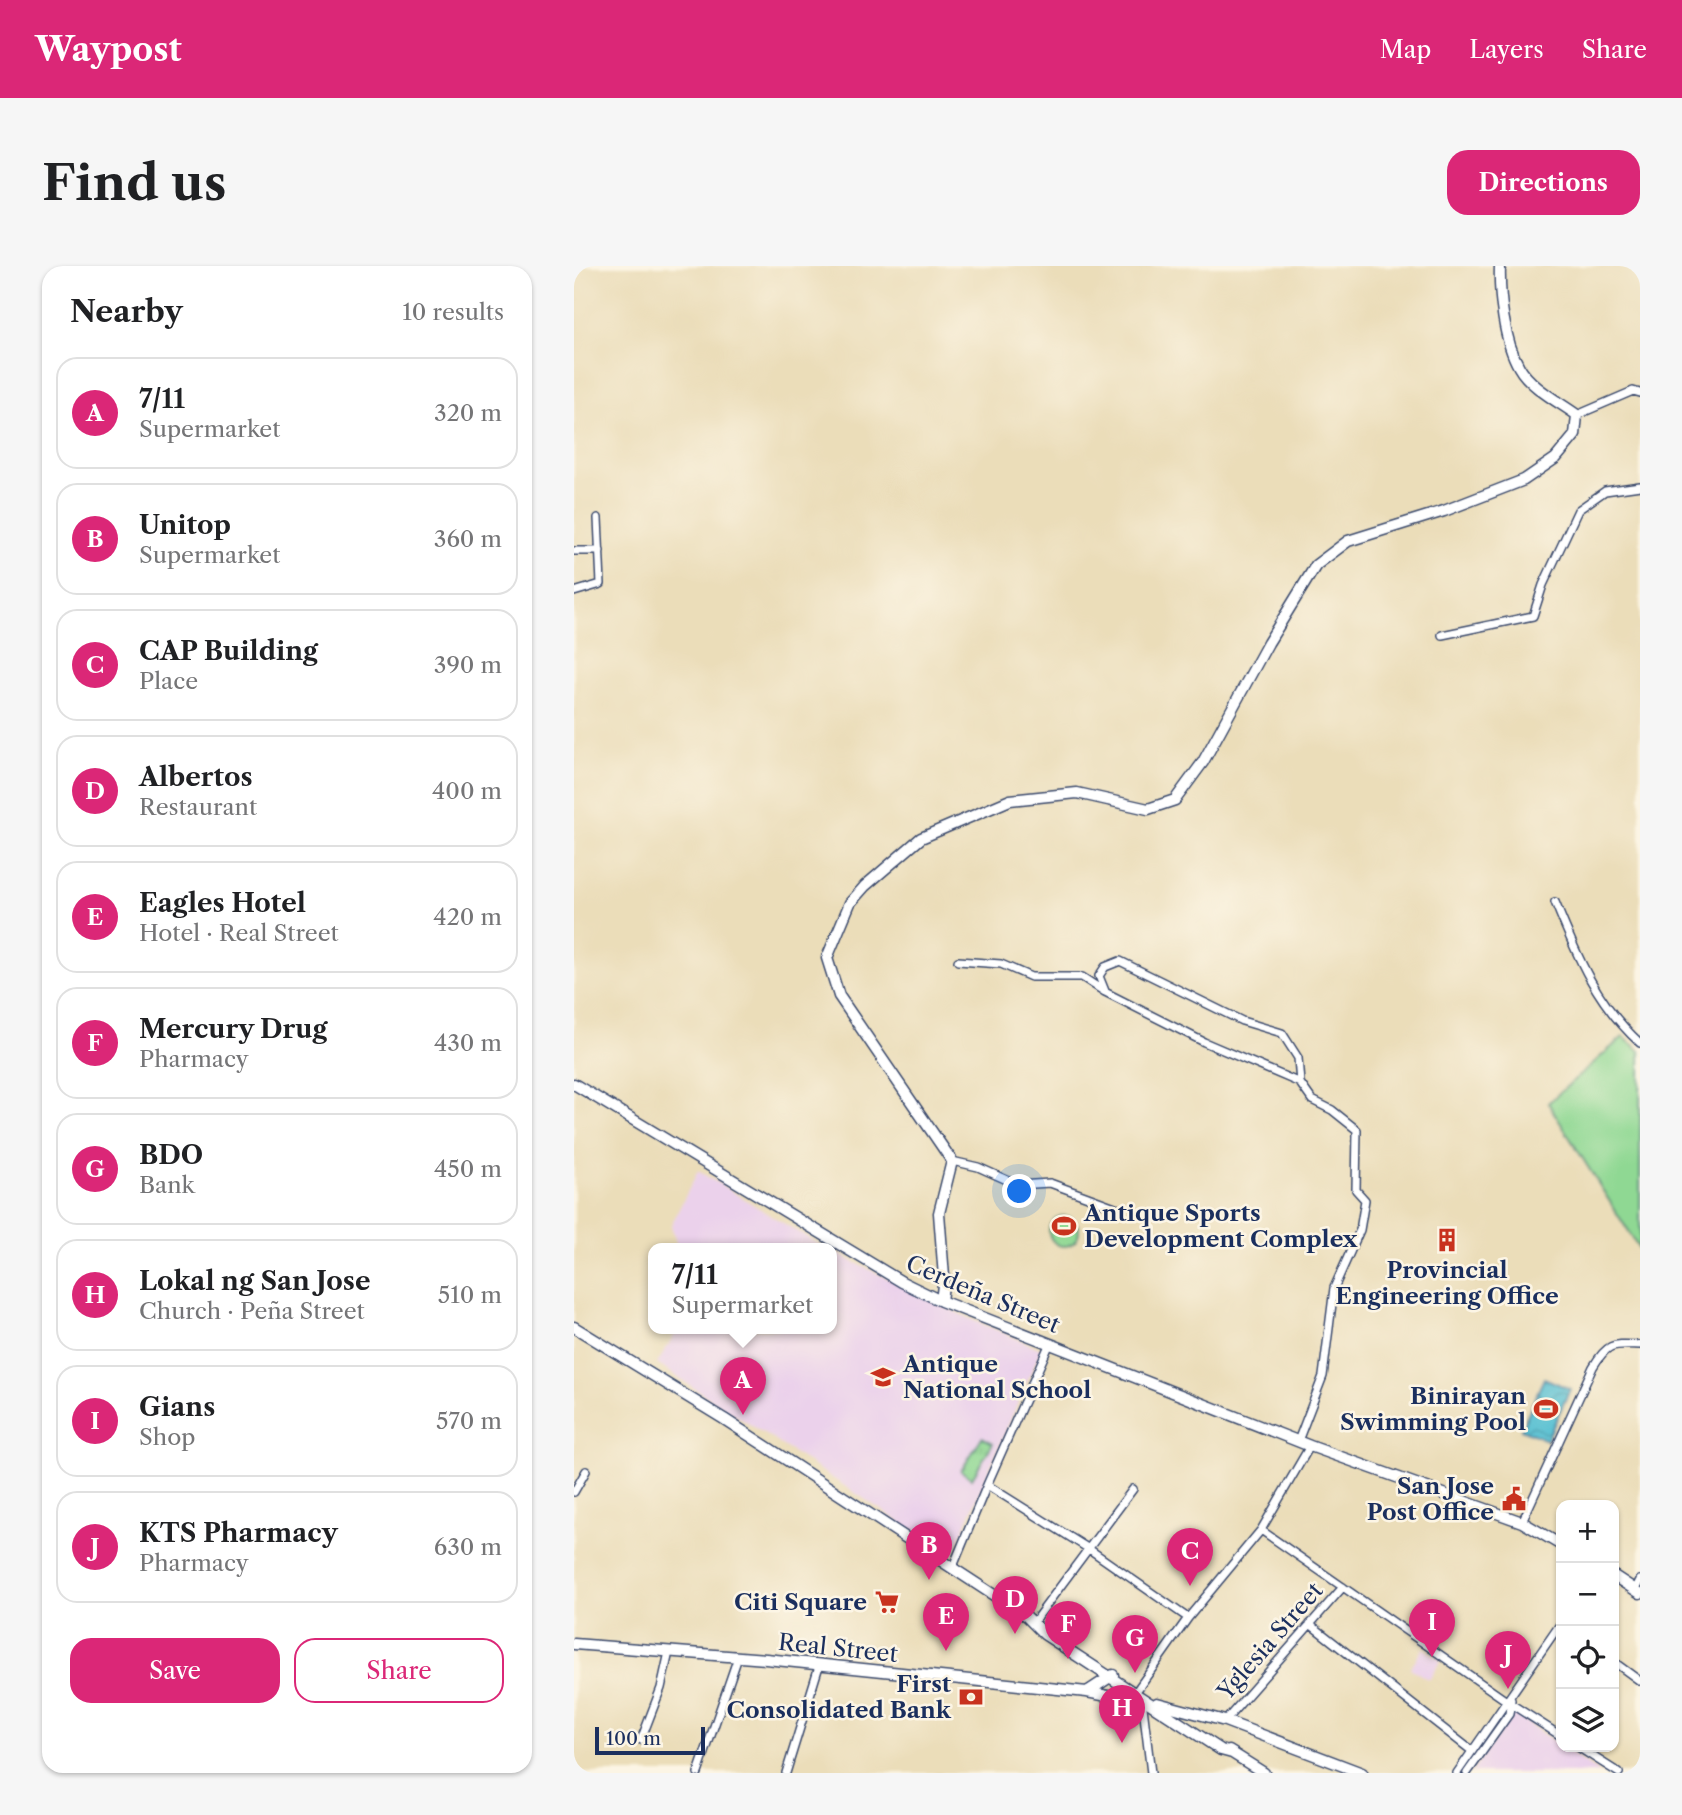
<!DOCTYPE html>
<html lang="en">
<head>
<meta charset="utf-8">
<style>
	:root { --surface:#fff; --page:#f6f6f6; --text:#202124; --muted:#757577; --line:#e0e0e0; --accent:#db2777 }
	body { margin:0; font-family:"Libre Caslon Text",serif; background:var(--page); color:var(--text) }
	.controls { position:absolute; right:21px; bottom:21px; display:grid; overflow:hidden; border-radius:14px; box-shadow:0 2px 5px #0004 }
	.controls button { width:63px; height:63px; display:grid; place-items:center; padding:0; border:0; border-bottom:2px solid var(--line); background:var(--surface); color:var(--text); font:35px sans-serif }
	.scale { position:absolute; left:21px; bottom:18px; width:110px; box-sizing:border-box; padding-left:7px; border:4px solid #1b2f5e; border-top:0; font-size:19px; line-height:24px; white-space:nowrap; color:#1b2f5e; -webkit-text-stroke:5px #fcf5e5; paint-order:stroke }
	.you { position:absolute; left:446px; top:926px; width:24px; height:24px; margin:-18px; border:5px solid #fff; border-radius:50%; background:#1a73e8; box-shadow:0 0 0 10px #1a73e833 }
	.badge { display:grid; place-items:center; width:46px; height:46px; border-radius:50%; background:var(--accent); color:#fff; font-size:23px; font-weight:700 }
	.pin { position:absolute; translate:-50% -58px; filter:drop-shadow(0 2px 4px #0008) }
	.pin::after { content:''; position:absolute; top:37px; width:24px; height:21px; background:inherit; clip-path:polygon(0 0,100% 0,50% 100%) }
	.popup { position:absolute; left:74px; top:977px; width:189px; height:91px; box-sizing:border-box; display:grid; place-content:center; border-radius:14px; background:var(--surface); filter:drop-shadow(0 2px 5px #0005); font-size:23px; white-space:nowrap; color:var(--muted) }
	.popup b { font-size:26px; color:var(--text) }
	.popup::after { content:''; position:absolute; left:50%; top:100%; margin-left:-14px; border:14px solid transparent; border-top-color:var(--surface) }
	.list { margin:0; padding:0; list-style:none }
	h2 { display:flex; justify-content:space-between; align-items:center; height:91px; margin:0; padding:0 28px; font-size:30px }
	h2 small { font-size:23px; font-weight:400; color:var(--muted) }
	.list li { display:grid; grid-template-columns:46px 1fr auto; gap:21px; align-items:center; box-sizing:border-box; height:112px; margin:0 14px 14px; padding:0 14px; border:2px solid var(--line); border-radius:21px }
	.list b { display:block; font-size:26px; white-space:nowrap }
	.list p { margin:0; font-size:23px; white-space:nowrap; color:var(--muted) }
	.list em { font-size:23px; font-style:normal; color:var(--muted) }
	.actions { display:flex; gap:14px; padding:21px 28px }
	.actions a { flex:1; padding:16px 0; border:2px solid var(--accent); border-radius:21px; text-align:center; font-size:24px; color:var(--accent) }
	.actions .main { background:var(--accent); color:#fff }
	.icon { flex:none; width:38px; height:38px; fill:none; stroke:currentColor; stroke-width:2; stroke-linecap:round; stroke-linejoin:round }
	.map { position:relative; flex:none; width:1066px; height:1507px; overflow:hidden; border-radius:21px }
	header { display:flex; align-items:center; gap:42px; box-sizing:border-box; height:98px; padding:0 35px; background:var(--accent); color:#fff }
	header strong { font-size:33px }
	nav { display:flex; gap:38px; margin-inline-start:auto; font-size:24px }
	.intro { display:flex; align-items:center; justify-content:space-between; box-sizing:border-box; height:168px; padding:0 42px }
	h1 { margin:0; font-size:49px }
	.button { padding:18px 32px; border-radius:21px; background:var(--accent); color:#fff; font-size:24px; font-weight:700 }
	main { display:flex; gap:42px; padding:0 42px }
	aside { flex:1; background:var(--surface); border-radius:21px; box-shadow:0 2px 5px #0004 }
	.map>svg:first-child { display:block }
</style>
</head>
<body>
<header>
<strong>Waypost</strong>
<nav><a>Map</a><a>Layers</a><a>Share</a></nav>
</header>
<div class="intro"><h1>Find us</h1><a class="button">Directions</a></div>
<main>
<aside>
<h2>Nearby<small>10 results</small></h2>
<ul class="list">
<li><span class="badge">A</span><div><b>7/11</b><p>Supermarket</p></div><em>320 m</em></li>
<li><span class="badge">B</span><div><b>Unitop</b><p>Supermarket</p></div><em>360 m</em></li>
<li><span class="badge">C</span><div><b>CAP Building</b><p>Place</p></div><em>390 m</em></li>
<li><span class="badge">D</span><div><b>Albertos</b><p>Restaurant</p></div><em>400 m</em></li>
<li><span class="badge">E</span><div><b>Eagles Hotel</b><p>Hotel · Real Street</p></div><em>420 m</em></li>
<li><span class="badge">F</span><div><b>Mercury Drug</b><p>Pharmacy</p></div><em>430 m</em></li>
<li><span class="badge">G</span><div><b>BDO</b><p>Bank</p></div><em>450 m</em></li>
<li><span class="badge">H</span><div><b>Lokal ng San Jose</b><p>Church · Peña Street</p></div><em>510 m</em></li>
<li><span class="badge">I</span><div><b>Gians</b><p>Shop</p></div><em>570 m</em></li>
<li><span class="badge">J</span><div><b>KTS Pharmacy</b><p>Pharmacy</p></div><em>630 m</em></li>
</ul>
<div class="actions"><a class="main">Save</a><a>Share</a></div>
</aside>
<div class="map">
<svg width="1066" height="1507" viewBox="0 0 1066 1507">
	<defs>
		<pattern id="park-tufts" width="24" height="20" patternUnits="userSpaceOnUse" patternTransform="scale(1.75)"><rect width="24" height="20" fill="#8fd893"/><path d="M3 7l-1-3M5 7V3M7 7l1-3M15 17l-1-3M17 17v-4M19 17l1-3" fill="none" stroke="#7bba81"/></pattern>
		<pattern id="water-waves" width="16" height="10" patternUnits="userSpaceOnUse" patternTransform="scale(1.75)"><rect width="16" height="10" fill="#55bfd2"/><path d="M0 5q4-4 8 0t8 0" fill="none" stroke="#469cae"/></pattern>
	</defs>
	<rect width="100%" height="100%" fill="#fcf5e5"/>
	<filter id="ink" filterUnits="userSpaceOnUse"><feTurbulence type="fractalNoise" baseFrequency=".0143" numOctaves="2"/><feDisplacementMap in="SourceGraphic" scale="14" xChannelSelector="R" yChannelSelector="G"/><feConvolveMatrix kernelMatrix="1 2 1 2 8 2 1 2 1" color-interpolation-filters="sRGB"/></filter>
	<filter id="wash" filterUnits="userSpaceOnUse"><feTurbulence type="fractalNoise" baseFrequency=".00686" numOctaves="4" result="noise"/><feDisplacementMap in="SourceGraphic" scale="28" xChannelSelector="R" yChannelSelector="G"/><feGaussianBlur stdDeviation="1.57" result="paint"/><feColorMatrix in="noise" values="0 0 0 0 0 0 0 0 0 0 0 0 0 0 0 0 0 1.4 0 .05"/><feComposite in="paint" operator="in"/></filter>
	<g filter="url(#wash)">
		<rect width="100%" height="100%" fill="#ebddb9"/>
		<!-- built -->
		<path fill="#ebd1eb" d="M124,905l115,70 15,8h-150l-7,-24z
			M258,985l136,67 73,31 -89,207 -295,-192 21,-35h154z
			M849,1382l18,12 -12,20 -19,-12z
			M940,1447l47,34 39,26h-129z"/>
		<!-- park -->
		<path fill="url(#park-tufts)" stroke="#558478" stroke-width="2" d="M408,1171l11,6 -21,35 -11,-7z"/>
		<!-- garden -->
		<path fill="#8fd893" stroke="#558478" stroke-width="2" d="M1049,771l17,14v199l-92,-147z
			M475 965a15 15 0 1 1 30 0a15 15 0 1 1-30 0Z"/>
		<!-- water -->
		<path fill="url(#water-waves)" stroke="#387798" stroke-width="2" d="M970,1112l26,11 -23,51 -26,-11z"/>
	</g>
	<g filter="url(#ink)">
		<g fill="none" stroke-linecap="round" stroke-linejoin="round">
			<!-- minor casing -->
			<g stroke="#3a496c" stroke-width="10">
				<path id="minor" d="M1003,149l56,-24 7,2
					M0,285h26
					M0,326l27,-8 -3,-66
					M868,369l91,-19 10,-31 35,-75 27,-19 35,-5
					M981,636c22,54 41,101 85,141
					M384,695l43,3 30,13h51l23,15 99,50 96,41 12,17 20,10 25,20 -1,60 9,10 -5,30 -26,58 -11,88 -25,65
					M531,725l-6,-15 6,-9 15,-6 122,60 40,12 16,25 2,25
					M378,895l26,6 40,18 32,-2 65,24
					M413,1219l102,64 99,69
					M0,1226l12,-21
					M948,1256l71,-155c15,-25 20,-23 47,-22
					M687,1264l250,174 50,32
					M378,1303l35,-84 63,-142
					M1061,1324l5,-10
					M459,1357l100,-134
					M736,1358l162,127
					M1040,1396l26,19
					M563,1424l51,-72 73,-88 49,-84
					M568,1433l9,74
					M651,1455l118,-134
					M67,1474l20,-52 8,-36
					M1004,1481l41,26
					M124,1507l40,-116
					M212,1507l33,-107
					M883,1507l104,-150
					M893,1507l42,-59 2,-14"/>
			</g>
			<!-- major casing -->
			<g stroke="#3a496c" stroke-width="13">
				<path id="major" d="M0,818l328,198 39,19 369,145 212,76 39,23
					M367,1035l3,-24 -5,-64 13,-52 -113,-165 -12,-38 23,-55 15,-17 56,-48 89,-38 67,-7 71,16 27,-9 28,-38 65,-119 48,-78 32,-24 96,-30 80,-31 32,-22 19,-23 2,-20c-18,-13 -47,-28 -58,-48 -15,-26 -20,-72 -19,-101
					M0,1061l150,92 262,171 40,26 18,18 177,116 11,3
					M1040,1310l26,17
					M0,1378l192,15 321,33 36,7 17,-2
					M513,1426l26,-17
					M583,1437l68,18 137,52
					M655,1485l35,22"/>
			</g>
			<!-- minor -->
			<use href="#minor" stroke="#fff" stroke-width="7"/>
			<!-- major -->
			<use href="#major" stroke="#fff" stroke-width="10"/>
		</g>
	</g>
	<!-- icons -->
	<defs>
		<g id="stadium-bare" transform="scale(1.89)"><path d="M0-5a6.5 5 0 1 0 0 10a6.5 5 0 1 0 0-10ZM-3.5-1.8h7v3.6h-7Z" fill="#c8321e" stroke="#fcf5e5" stroke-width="2.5" paint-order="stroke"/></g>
		<g id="building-bare" transform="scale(1.89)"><path d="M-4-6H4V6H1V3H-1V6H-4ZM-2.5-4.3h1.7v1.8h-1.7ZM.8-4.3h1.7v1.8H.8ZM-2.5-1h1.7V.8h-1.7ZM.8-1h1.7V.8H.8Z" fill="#c8321e" stroke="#fcf5e5" stroke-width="2.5" paint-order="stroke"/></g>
		<g id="school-bare" transform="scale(1.89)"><path d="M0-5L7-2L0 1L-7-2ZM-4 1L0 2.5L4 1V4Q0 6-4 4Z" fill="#c8321e" stroke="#fcf5e5" stroke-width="2.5" paint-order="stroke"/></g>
		<g id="civic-bare" transform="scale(1.89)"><path d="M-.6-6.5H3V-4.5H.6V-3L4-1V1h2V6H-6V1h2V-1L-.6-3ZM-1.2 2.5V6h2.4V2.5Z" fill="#c8321e" stroke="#fcf5e5" stroke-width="2.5" paint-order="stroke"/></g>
		<g id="supermarket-bare" transform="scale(1.89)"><path d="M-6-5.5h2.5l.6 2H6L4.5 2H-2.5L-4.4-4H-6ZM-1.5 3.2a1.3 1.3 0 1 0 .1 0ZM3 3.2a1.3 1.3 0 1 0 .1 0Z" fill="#c8321e" stroke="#fcf5e5" stroke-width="2.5" paint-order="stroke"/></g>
		<g id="bank-bare" transform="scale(1.89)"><path d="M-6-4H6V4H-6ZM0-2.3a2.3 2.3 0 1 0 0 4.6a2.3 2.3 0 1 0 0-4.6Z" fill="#c8321e" stroke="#fcf5e5" stroke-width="2.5" paint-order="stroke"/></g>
	</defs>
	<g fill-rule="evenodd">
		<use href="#stadium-bare" x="490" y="960"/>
		<use href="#building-bare" x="873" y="974"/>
		<use href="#school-bare" x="309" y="1111"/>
		<use href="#stadium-bare" x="972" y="1143"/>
		<use href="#civic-bare" x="940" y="1233"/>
		<use href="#supermarket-bare" x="313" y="1336"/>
		<use href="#bank-bare" x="397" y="1431"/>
	</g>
	<g text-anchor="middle" stroke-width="5" stroke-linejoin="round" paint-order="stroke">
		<!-- poi labels -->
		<g font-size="23" font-weight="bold" fill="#1b2f5e" stroke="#fcf5e5" text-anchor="end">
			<text x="510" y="955" text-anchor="start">Antique Sports<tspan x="510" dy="26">Development Complex</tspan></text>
			<text x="873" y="1012" text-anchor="middle">Provincial<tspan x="873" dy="26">Engineering Office</tspan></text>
			<text x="329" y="1106" text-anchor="start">Antique<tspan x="329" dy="26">National School</tspan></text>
			<text x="952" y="1138">Binirayan<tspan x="952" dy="26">Swimming Pool</tspan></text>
			<text x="920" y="1228">San Jose<tspan x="920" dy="26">Post Office</tspan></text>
			<text x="293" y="1344">Citi Square</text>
			<text x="377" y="1426">First<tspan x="377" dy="26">Consolidated Bank</tspan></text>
		</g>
		<!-- street labels -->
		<g font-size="23" fill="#1b2f5e" stroke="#fcf5e5">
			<text transform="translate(409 1028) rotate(23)" y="8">Cerdeña Street</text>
			<text transform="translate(696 1375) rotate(-49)" y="8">Yglesia Street</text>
			<text transform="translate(264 1382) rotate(6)" y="8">Real Street</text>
		</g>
	</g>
</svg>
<div class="controls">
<button>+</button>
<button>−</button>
<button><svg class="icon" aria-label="locate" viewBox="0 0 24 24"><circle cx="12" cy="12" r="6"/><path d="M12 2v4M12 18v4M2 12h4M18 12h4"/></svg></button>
<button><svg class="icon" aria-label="layers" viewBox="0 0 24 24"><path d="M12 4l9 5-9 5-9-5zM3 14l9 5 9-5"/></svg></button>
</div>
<div class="scale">100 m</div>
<div class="you"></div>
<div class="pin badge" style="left:169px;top:1149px">A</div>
<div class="popup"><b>7/11</b>Supermarket</div>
<div class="pin badge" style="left:355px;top:1314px">B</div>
<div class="pin badge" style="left:616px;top:1320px">C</div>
<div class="pin badge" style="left:441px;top:1368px">D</div>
<div class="pin badge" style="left:372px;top:1385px">E</div>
<div class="pin badge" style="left:494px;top:1393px">F</div>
<div class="pin badge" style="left:561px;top:1407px">G</div>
<div class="pin badge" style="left:548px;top:1477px">H</div>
<div class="pin badge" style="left:858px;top:1391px">I</div>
<div class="pin badge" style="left:934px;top:1423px">J</div>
</div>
</main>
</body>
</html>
